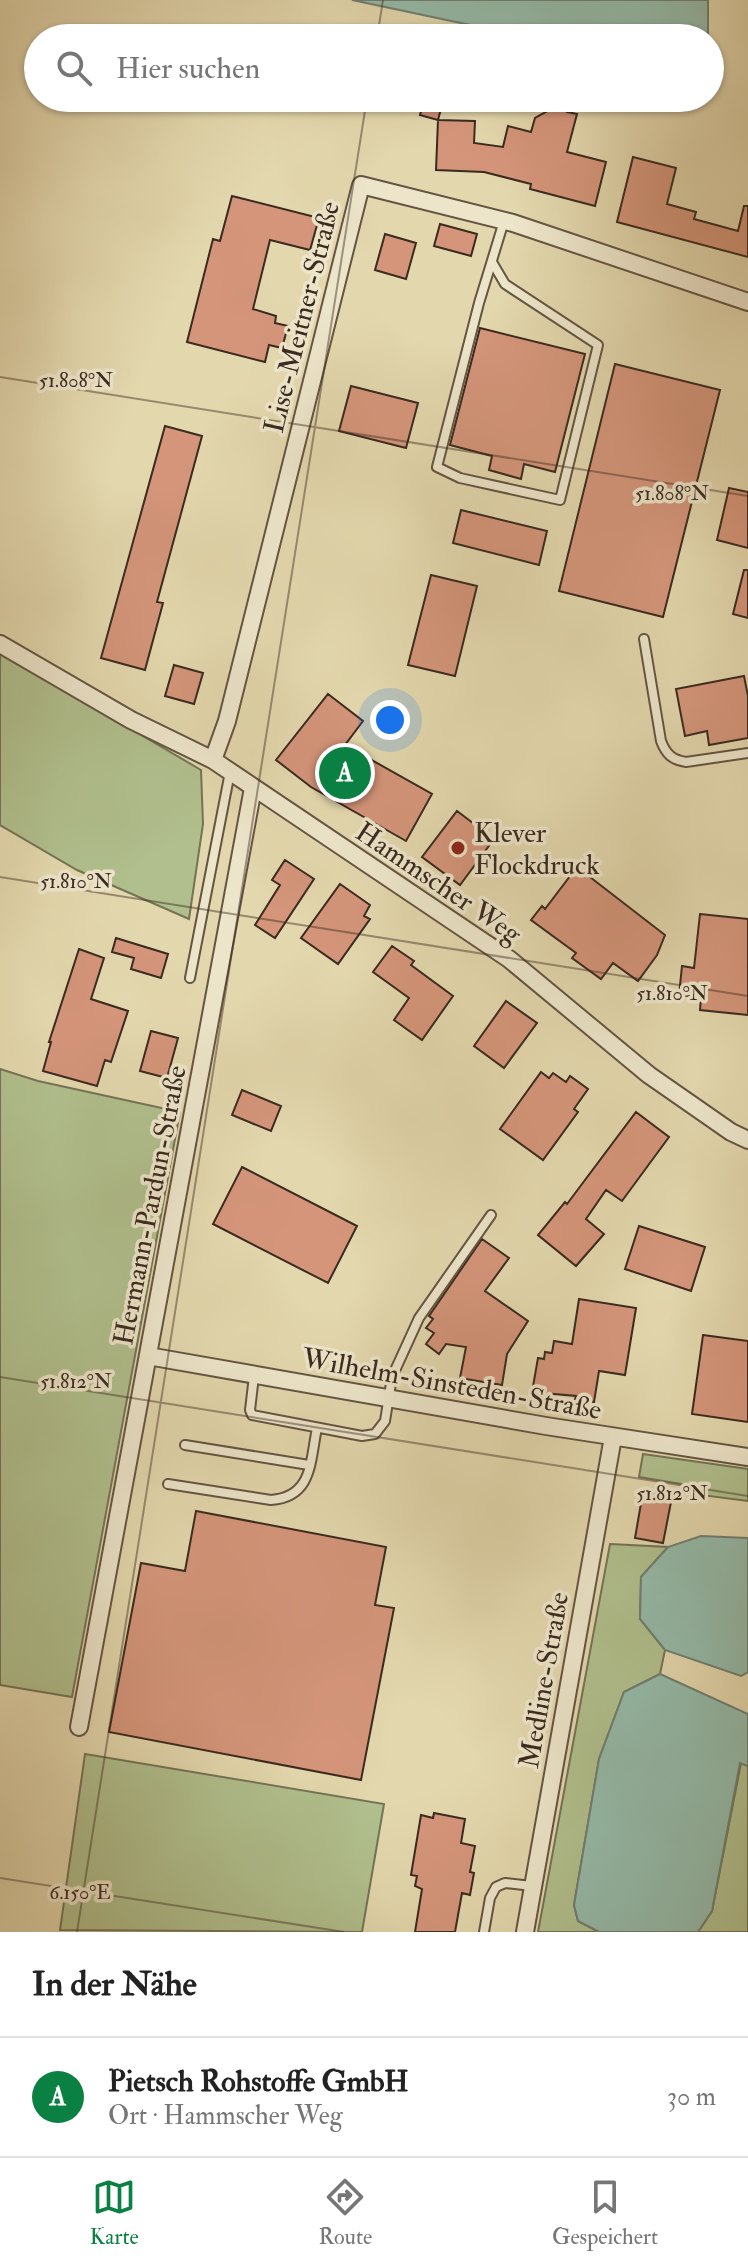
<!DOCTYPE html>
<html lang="de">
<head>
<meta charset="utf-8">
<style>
	:root { --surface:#fff; --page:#f6f6f6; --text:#222; --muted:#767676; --line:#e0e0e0; --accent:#0b8043 }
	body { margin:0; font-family:"IM FELL Double Pica",serif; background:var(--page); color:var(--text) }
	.you { position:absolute; left:390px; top:720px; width:28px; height:28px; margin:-20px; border:6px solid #fff; border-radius:50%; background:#1a73e8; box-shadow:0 0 0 12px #1a73e833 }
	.badge { display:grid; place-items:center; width:52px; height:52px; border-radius:50%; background:var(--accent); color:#fff; font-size:26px; font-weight:700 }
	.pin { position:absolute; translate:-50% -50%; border:4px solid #fff; box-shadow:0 2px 8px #0006 }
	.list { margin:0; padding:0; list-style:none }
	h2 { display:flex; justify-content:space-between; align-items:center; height:104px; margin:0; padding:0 32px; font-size:34px }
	h2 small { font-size:26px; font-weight:400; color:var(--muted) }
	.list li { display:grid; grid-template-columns:52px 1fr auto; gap:24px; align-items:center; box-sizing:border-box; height:120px; padding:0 32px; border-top:2px solid var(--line) }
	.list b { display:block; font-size:30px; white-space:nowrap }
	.list p { margin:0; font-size:26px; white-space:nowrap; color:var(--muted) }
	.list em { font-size:26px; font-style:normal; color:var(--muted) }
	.icon { flex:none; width:44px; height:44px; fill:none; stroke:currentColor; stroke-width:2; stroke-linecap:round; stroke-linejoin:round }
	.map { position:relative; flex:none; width:748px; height:1932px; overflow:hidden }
	.search { position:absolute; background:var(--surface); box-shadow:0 2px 6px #0004; left:24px; right:24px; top:24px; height:88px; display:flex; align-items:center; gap:20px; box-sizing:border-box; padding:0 28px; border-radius:44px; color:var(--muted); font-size:30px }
	.sheet { height:224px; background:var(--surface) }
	nav { display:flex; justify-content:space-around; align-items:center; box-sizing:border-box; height:112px; border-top:2px solid var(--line); background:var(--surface); font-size:22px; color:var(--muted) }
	nav a { display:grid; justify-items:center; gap:4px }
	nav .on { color:var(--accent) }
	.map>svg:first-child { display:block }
</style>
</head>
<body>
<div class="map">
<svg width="748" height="1932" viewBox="0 0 748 1932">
	<rect width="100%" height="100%" fill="#e3d7ad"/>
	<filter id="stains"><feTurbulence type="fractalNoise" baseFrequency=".0025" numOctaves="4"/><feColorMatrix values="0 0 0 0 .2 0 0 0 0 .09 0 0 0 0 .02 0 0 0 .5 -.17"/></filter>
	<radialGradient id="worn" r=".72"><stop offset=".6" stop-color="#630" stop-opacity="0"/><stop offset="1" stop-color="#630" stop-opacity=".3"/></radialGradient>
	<!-- green -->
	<path fill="#b0bf8d" stroke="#757456" stroke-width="2" d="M0,652l201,118 2,54 -14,95 -112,-49 -77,-45z
		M0,1069l38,12 142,31 -108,585 -72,-12z
		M643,1454l105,15v32l-55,-7 1,-8 -55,-9z
		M610,1544l58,3 -27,30 -1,42 25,31 -5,24 -36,18 -25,67 -25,146 4,16 21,11h-61z
		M85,1754l299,50 -22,128 -302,-2z
		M741,1763l7,3v166h-50l14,-21z"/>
	<!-- water -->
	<path fill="#95baa9" stroke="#718072" stroke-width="2" d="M352,0h356v38h-176z
		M701,1536l47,2v134l-7,4 -76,-26 -25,-31 1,-42 27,-30z
		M660,1674l88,40v52l-8,-3 -28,148 -14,21h-99l-21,-11 -4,-16 25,-146 25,-67z"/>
	<!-- building -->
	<path fill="#d4957a" stroke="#3a2a20" stroke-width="2" d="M571,98l-4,14 10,2 -10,38 39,10 -11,44 -65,-17 1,-5 -47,-12 -48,-2 2,-50 -18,-5 3,-11 5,1 1,-4 13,4 -4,15 37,1 -1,22 29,4 5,-21 23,6 4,-14z
		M633,157l43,11 -9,36 29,8 -2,7 44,12 6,-25h4v51l-131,-35z
		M232,196l87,22 -9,32 -40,-10 -17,69 23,7 -1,7 13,3 -6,22 -13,-3 -4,17 -78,-20 26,-103 7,2z
		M440,224l37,10 -6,22 -37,-10z
		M385,234l31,9 -10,36 -31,-9z
		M480,328l105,26 -30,118 -31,-8 -3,15 -32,-9 3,-14 -42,-11z
		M615,364l105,26 -57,227 -104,-26z
		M351,386l67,17 -12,45 -67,-17z
		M165,426l37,10 -45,166 6,1 -18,67 -44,-12z
		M729,488l19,4v56l-31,-8z
		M461,510l86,21 -8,34 -86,-22z
		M744,570h4v48l-15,-4z
		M431,575l46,11 -22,90 -47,-11z
		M174,665l29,8 -9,31 -29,-8z
		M744,676l4,20v42l-39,7 -2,-14 -22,5 -9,-47z
		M328,694l35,27 -18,24 87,49 -26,47 -95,-54 -35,-27z
		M457,811l37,28 -34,46 -38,-28z
		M285,860l29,19 -39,59 -20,-13 25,-40 -8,-5z
		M577,867l88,68 -8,20 -19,26 -25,-18 -12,16 -29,-21 4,-5 -45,-33 11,-14 3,3z
		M340,884l30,21 -6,11 6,3 -32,45 -37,-26z
		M700,914l48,5v96l-48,-5 1,-13 -22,-2 3,-29 12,2z
		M116,938l52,16 -7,24 -30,-9 3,-11 -22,-6z
		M392,946l22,15 -3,4 42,31 -31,44 -28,-20 15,-22 -36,-26z
		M79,949l25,9 -13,41 37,12 -17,51 -6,-2 -8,26 -54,-15 8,-29h-2z
		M506,1001l31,22 -33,45 -30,-22z
		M151,1031l27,7 -11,40 -27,-7z
		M541,1072l8,6 4,-5 13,9 4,-6 18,13 -14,20 4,3 -35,48 -43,-31z
		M242,1090l39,16 -10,25 -39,-16z
		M636,1112l33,25 -47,64 -16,-11 -20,29 18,15 -28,32 -38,-31 27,-33 2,2z
		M242,1167l115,59 -29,57 -115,-59z
		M639,1226l66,21 -14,44 -66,-22z
		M482,1239l27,19 -24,33 43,30 -21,33 -5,31 -42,-7 6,-31 -20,-3 -7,10 -13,-10 8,-11 -8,-5 7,-9 -4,-3z
		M579,1299l57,9 -11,67 -26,-4 -5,31 -19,-3 1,-3 -44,-4 6,-34 6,1 1,-7 7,1 2,-12 18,3z
		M703,1335l45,6v81l-56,-8z
		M643,1492l29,5 -9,46 -28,-5z
		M196,1511l190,36 -11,58 19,3 -33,172 -252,-48 32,-169 44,8z
		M434,1813l31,6 -4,24 14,3 -5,26 4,1 -4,22 -8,-2 -7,39h-40l7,-43 -7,-3 2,-10 -6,-1 10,-60 12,3z"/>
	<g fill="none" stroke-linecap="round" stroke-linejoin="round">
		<!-- lane casing -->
		<g stroke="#645543" stroke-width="12">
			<path id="lane" d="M492,262l13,22 93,61 -38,155 -100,-22 -23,-11 42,-164 25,-82
				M644,639l17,102c5,13 11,19 25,21l62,-9
				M190,978l40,-206
				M254,1376l-4,34 2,5 110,21 13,-2 10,-13 7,-44 27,-59 72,-103
				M185,1445l124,20
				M168,1484l103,16c42,-3 39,-39 46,-72
				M484,1932l6,-34 6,-11 9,-4 27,3"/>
		</g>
		<!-- street casing -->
		<g stroke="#645543" stroke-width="20">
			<path id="street" d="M0,644l131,76 82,40 296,199 140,116 82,57 17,8
				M213,760l14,-39 134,-536 152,38 235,79
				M148,1356l398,70 202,31
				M79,1727l174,-939
				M525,1932l88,-495"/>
		</g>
		<!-- lane -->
		<use href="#lane" stroke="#ede5ca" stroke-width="8"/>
		<!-- street -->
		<use href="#street" stroke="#ede5ca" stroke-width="16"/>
	</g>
	<!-- ticks -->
	<path fill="none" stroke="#3a2a20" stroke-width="2" stroke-opacity="0.45" d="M377,38l6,-38M0,377l748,119M0,877l748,119M0,1377l748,119M0,1878l344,54M77,1932l290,-1834"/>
	<!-- markers -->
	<circle fill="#8f2418" stroke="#ede5ca" stroke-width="3" cx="458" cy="848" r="8"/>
	<g text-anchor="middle" stroke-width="7" stroke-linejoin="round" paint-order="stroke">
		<!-- street labels -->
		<g font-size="28" fill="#3a2a20" stroke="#ede5ca">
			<text transform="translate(301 317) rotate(-76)" y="10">Lise-Meitner-Straße</text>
			<text transform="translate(439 882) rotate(34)" y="10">Hammscher Weg</text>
			<text transform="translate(149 1205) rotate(-79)" y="10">Hermann-Pardun-Straße</text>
			<text transform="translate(452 1383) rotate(10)" y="10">Wilhelm-Sinsteden-Straße</text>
			<text transform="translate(543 1680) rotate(-80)" y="10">Medline-Straße</text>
		</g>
		<!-- poi labels -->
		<g font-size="28" fill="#3a2a20" stroke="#ede5ca" text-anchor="start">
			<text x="474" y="842">Klever<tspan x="474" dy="32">Flockdruck</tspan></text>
		</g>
	</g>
	<g font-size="20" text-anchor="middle" fill="#3a2a20" stroke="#ede5ca" stroke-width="7" stroke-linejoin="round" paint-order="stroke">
		<text x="76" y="387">51.808°N</text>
		<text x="672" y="500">51.808°N</text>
		<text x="76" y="888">51.810°N</text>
		<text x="672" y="1000">51.810°N</text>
		<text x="76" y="1388">51.812°N</text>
		<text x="672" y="1500">51.812°N</text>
		<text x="80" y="1899">6.150°E</text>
	</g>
	<rect width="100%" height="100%" filter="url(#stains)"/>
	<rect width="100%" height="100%" fill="url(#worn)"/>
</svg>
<div class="you"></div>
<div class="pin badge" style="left:345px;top:773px">A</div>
<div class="search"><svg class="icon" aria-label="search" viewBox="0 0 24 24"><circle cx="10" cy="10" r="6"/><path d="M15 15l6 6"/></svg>Hier suchen</div>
</div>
<section class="sheet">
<h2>In der Nähe<small></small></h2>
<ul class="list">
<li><span class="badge">A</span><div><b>Pietsch Rohstoffe GmbH</b><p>Ort · Hammscher Weg</p></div><em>30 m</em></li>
</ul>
</section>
<nav>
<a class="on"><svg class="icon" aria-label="map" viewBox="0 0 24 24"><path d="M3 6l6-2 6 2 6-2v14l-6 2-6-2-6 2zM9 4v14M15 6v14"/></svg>Karte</a>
<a><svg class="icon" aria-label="directions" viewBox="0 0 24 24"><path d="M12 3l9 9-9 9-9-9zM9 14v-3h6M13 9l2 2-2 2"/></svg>Route</a>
<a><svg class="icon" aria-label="saved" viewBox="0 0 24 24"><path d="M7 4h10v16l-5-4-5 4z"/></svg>Gespeichert</a>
</nav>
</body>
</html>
